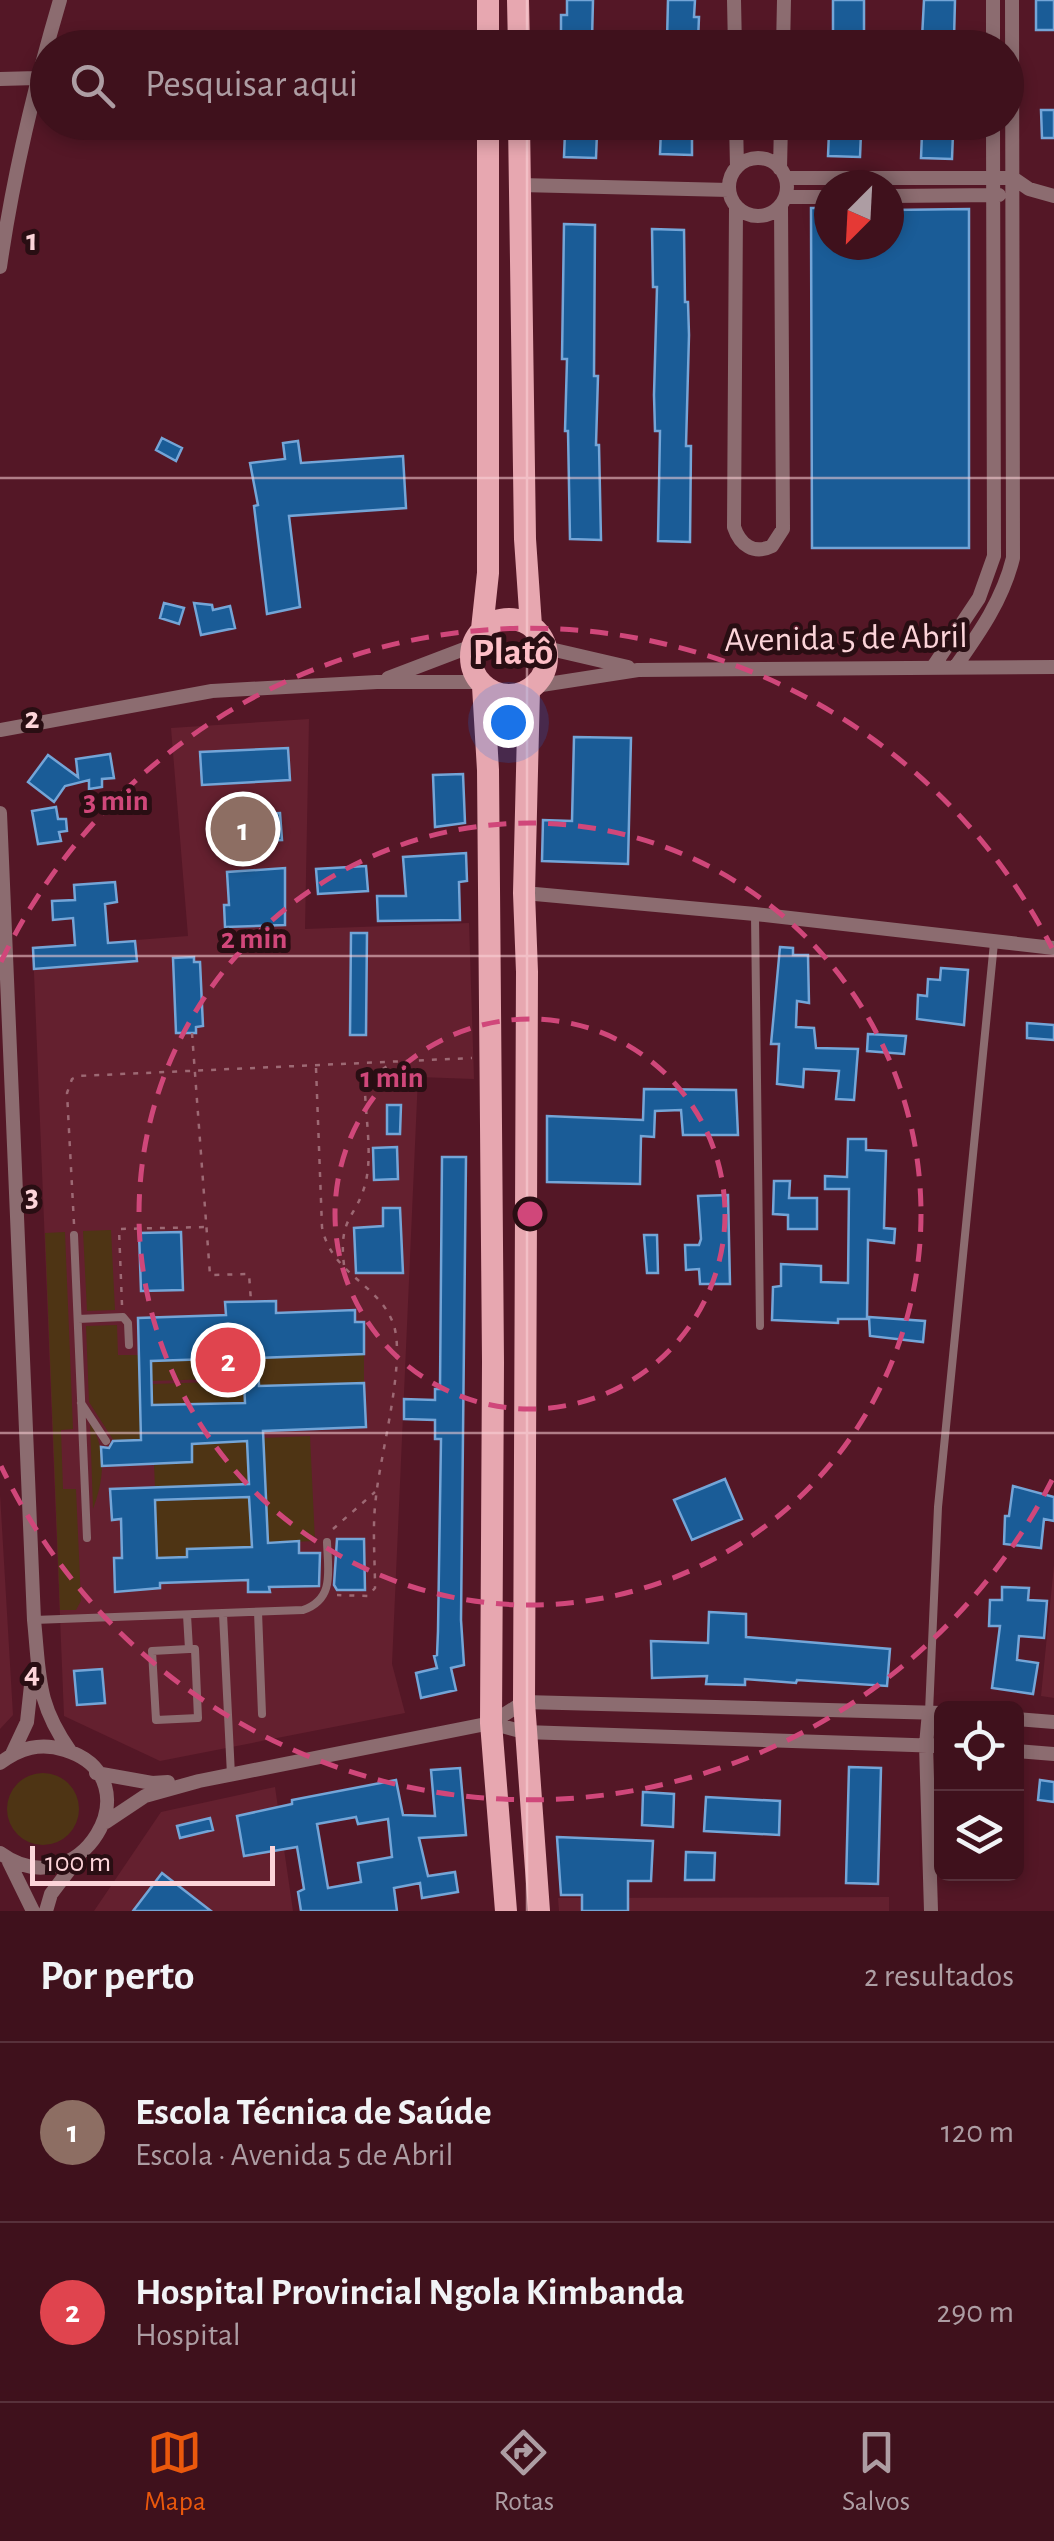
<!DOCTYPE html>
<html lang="pt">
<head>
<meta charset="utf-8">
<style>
	:root { --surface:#3f111c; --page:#4a1f29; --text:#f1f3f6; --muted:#ad9da3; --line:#58313b; --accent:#ea580c }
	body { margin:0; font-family:"Alegreya Sans",sans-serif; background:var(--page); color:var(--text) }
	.controls { position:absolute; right:30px; bottom:30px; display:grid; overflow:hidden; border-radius:15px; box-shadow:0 5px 15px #0003 }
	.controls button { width:90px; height:90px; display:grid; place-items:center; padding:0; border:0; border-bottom:2px solid var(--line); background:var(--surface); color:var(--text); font:50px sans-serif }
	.compass { position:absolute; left:814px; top:170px; width:90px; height:90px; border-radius:50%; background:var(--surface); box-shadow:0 5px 15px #0003; rotate:204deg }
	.scale { position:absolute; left:30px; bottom:25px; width:245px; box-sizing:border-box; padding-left:10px; border:5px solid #fcd4d9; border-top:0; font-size:28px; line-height:35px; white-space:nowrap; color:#fcd4d9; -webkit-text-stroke:8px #290e13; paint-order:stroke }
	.you { position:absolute; left:508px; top:722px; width:35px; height:35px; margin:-25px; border:8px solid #fff; border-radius:50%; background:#1a73e8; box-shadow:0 0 0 15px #1a73e833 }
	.badge { display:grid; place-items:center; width:65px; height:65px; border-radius:50%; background:var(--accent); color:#fff; font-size:32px; font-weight:700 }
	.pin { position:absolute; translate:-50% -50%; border:5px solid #fff; box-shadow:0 2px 10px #0006 }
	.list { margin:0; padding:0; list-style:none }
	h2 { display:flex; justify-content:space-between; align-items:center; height:130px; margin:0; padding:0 40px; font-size:42px }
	h2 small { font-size:32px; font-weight:400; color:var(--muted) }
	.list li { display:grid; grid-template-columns:65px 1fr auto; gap:30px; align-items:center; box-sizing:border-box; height:180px; padding:0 40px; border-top:2px solid var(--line) }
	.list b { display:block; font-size:38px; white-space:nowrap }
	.list p { margin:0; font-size:32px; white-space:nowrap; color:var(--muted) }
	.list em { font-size:32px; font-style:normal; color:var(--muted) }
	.icon { flex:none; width:55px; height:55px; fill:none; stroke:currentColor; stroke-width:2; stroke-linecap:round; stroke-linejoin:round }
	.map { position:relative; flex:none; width:1054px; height:1911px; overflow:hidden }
	.search { position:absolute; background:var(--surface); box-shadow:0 5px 15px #0003; left:30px; right:30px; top:30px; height:110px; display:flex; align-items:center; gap:25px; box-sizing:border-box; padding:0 35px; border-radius:55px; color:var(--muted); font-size:38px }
	.sheet { height:490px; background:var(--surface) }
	nav { display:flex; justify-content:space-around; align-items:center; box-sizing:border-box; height:140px; border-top:2px solid var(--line); background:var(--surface); font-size:28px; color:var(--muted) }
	nav a { display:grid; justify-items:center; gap:5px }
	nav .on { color:var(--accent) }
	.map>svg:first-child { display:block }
</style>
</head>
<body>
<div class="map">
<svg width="1054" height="1911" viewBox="0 0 1054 1911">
	<rect width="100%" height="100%" fill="#541726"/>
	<!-- built -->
	<path fill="#64202f" d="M309,719l-4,210 164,-6 5,156 -56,-2 -26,587 13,49 -245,48 -96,-45 -31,-768 155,-12 -17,-208z
		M0,1494l13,221 -13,14z
		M1054,1565v133l-13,-2z
		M275,1787l18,124h-199l67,-99z
		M889,1897v14h-330l-1,-13z"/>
	<!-- green -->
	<path fill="#4e3414" d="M111,1230l4,80 -28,1 -4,-80z
		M65,1232l8,197 -12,1 2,59h13l5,112 -5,9h-16l-15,-377z
		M117,1325l1,30h20l3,85 -27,1 -25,-39 -3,-76z
		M364,1354v29l-105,3 -1,-28z
		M243,1358l1,20 -93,3v-20z
		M244,1381l1,22 -93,2v-21z
		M90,1422c17,29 14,57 3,87z
		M310,1436l5,105 -47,2 -5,-105z
		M153,1440l20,23 19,-2v-18l55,-2 2,43 -94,4z
		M249,1497l3,57 -18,-7 -47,2v8l-30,1 -2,-57z
		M7 1809a36 36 0 1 1 72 0a36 36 0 1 1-72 0Z"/>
	<!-- building -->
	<path fill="#1a5c97" stroke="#74a5d7" stroke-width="2.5" fill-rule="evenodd" d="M567,0h26l-1,40 -31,-1v-24h6z
		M668,0h27l-1,17h5l-1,24 -31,-1z
		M833,0h31v38l-31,-1z
		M924,0h31l-1,39 -32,-1z
		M1036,0h18v30h-18z
		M1041,110h13v28h-12z
		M661,129l31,1v25l-32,-1z
		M565,132l32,1 -1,25 -32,-1z
		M829,132l32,1 -1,24 -32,-1z
		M922,133l31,1 -1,25 -31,-1z
		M811,208h18v37h60v-35l80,-1v339h-157z
		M564,224l31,1 -1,151h4l-2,69h3l2,95 -31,-1 -2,-108h-3l2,-72h-5z
		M652,229l32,1 1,72h3l1,33 -3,111h5l-1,96 -32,-1 2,-110h-5l-1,-36 3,-108h-4z
		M162,438l20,10 -6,13 -20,-11z
		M298,441l3,22 102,-7 3,52 -117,8 11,91 -33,7 -13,-108 4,-1 -8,-42 35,-4 -2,-16z
		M164,603l20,5 -5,16 -19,-6z
		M194,603l18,2 1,5 17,-4 5,22 -34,7z
		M574,737l57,1 -3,126 -86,-3 1,-41 29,1z
		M288,748l2,32 -88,5 -2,-33z
		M110,754l4,24 -12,1v8l-13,2v-9l-24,6 -11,16 -26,-20 20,-27 30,22 -2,-18z
		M463,774l2,49 -30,4 -2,-52z
		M56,807l2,12h8l1,12 -8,1 2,9 -23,3 -6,-33z
		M280,813l2,27 -58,2 -1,-27z
		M466,853l1,28 -8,1 1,38 -82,1 -1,-25h29l-3,-39z
		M366,866l2,25 -50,3 -2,-25z
		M285,868v57l-60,2 -1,-22h5l-2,-33z
		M115,882l2,20 -12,2 3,39 27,-2 2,20 -103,8 -1,-21 42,-3 -2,-27 -20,2 -1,-19 23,-1 -1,-15z
		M351,933h16l-1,102h-16z
		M780,947l13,1v7h15l1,48 -12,-2 -1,26 18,1 2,20 42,1 -4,51 -18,-1 3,-28 -35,-2 -1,18 -26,-3 2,-40h-8z
		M194,957v5h6l3,64 -7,1v6h-20l-3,-75z
		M941,968l27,2 -4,55 -47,-6 1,-24 9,1 1,-17 12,1z
		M1027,1023l27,2v15l-27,-2z
		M868,1034l38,2 -2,18 -37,-3z
		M644,1089l92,1 2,45h-55l-2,-25 -26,1 -1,26 -13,-1 -1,48 -93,-2v-66l96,4z
		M387,1105h14l-1,29h-13z
		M848,1139h18v11l20,1 -2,77 11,1 -1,14 -26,-3 -1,79h-29v4l-66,-3 1,-33 8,-1v-22l40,2v16l27,1 1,-94h-24v-13l22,1z
		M397,1147l1,32 -24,1 -1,-32z
		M442,1157h24l-5,463 3,45 -13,3 5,22 -35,8 -5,-25 21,-5 -3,-12 3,-1 1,-24 3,-192h-6v-19l-31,-1v-20l31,1v-11h5z
		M774,1181h16l-1,17h28v31h-29v-14l-15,-1z
		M728,1195l2,89h-30l-1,-15 -13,1 -1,-25h14l2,-6 -3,-43z
		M383,1208h17l3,65h-47l-2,-45 29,-2z
		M181,1232l2,58 -42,1 -2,-58z
		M644,1235h13l1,38h-11z
		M276,1301v12l79,-3v12h9v32l-106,4 1,28 105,-3 2,44 -103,4 5,112 31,-2v12h21l-1,33 -50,1 1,5h-22v-12l-88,3v5l-45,4 -1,-34h8l-1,-39 -9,1 -2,-31 139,-5 -2,-43 -55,3v18l-90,4 -1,-19 8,1 4,-7 28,-1 -3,-122 88,-3 -1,-13zM243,1358l2,45 -93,2 -1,-44zM249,1497l3,50 -65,2v8l-30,1 -2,-58z
		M869,1317l56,4 -2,21 -53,-6z
		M725,1479l17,40 -50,21 -18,-40z
		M1013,1486l41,11v24l-10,-2 -3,29 -37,-4 1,-28h4z
		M337,1539h27l1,51h-28l-3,-5z
		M1002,1587l27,1 -1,12 19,1 -3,37 -25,-2 -2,24 21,3 -5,31 -41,-6 8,-62h-11l1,-26h12z
		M709,1612l37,2v23l144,12 -3,37 -90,-6 -1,3 -51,-4v6l-39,-1 1,-8 -55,2 -1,-37 57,2z
		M102,1669l3,34 -28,2 -3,-34z
		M849,1767l32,1 -3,116 -32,-1z
		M460,1768l6,67 -47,3 9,38 27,-4 3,20 -36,6 -2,-15 -26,5 3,23h-96l-3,-19 6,-3 -7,-42 -53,9 -7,-40 55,-12v-4l104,-20 7,35 32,1 -4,-46zM356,1817l2,7 30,-5 4,38 -34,6 3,19 -33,6 -11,-64z
		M1040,1780l14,2v20l-16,-2z
		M643,1792l31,2 -1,33 -31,-2z
		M706,1797l74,4 -1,34 -75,-4z
		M210,1818l3,12 -33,8 -3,-12z
		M557,1837l96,4 -2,40h-23v30h-46v-16h-21z
		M686,1852l29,1 -1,27h-29z
		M162,1873l49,38h-78z"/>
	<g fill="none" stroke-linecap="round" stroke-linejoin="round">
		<!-- path -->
		<path stroke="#9d6974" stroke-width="2.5" stroke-dasharray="5 8" stroke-linecap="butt" d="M192,1033l18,242 39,-1 2,27
			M316,1068l6,159c9,47 56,56 71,96 14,36 -13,132 -17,174 -4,30 -1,61 -1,91l-7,8 -31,-1
			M74,1224l-7,-131 5,-14 6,-3 394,-18
			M344,1265c-6,-50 13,-46 22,-84 6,-28 0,-61 -1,-89l5,-14 20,-14
			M122,1305l-3,-76 86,-2
			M333,1529l42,-37"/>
		<!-- lane -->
		<path stroke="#8c6c70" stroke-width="8" d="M755,915l5,411
			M74,1235l13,303
			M78,1319l45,-2 5,6 1,22
			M81,1403l25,38
			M258,1612l4,102
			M223,1614l8,161
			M187,1615l2,34h6l3,69 -42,2 -4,-69 37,-2
			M34,1620l269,-10c32,-11 25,-39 24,-68
			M929,1712l9,-205 56,-564"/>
		<!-- street -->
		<path stroke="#8c6c70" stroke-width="14" d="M734,0l1,48
			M993,0v48
			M783,48l1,-48
			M0,79l37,-1
			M736,122l1,45
			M729 187a29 29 0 1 1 58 0a29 29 0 1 1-58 0Z
			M780,169l1,-47
			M786,178h227l16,11 25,7
			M520,185l209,5
			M889,196l110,-1
			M786,197h43
			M736,208l-2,319c6,18 20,28 38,19l11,-17 -2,-324
			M0,267c13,-91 34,-179 60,-267
			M546,648l82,19
			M956,666c24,-34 47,-67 57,-108l-1,-558
			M933,667l46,-69 15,-42 -1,-434
			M388,678l84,-32
			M535,686l103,-16 416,-3
			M0,730l212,-39 165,-9h102
			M0,813l34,807c6,58 2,82 36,131
			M524,893l231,21 299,34
			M929,1712l-3,33 5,166
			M1016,1719l38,3
			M491,1723l33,9 418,14
			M1016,1751l38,3
			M12,1754l15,-32 5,-46
			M0,1763c20,-15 40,-21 65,-13 93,29 14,161 -65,103
			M96,1773l56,10 16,-1
			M106,1822l39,-26 54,-15 292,-58 33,-21 418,11
			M9,1862l24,49
			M46,1911l5,-17 22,-29"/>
		<!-- primary -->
		<path stroke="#e7a7b0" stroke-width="22" d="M488,0v48
			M518,0l1,48
			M519,122l6,417 6,87
			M471 657a38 38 0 1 1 76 0a38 38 0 1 1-76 0Z
			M482,629l6,-56v-451
			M483,686l5,84 5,592 -2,361 15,188
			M529,690l-5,203 3,79 -3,730 15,209"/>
	</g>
	<!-- grid -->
	<path fill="none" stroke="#fcd4d9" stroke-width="2.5" stroke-opacity="0.55" d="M527,0v48M527,122v1789M0,478h1054M0,956h1054M0,1433h1054"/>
	<!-- distance rings -->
	<g fill="none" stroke="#d0477a" stroke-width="5" stroke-dasharray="18 12">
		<circle cx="530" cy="1214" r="195"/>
		<circle cx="530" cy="1214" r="391"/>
		<path d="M1052 1480A586 586 0 0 1 1 1466M1 962A586 586 0 0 1 1052 948"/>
	</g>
	<g text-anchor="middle" stroke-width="10" stroke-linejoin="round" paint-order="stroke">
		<!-- street labels -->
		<g font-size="35" fill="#fcd4d9" stroke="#290e13">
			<text transform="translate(846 637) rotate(-1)" y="12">Avenida 5 de Abril</text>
		</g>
		<!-- neighbourhood labels -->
		<g font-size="38" font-weight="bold" fill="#fec0c8" stroke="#290e13">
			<text x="513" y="664">Platô</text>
		</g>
	</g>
	<g font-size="32" text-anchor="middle" font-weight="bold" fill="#fcd4d9" stroke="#290e13" stroke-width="10" stroke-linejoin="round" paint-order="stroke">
		<text x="32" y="250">1</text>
		<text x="32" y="728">2</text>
		<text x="32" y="1206">3</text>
		<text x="32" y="1683">4</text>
	</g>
	<circle cx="530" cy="1214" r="15" fill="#d0477a" stroke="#290e13" stroke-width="5"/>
	<g font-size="30" text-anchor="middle" font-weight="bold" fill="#d0477a" stroke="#290e13" stroke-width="10" stroke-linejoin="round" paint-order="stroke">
		<text x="116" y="810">3 min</text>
		<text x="254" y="948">2 min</text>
		<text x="392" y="1087">1 min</text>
	</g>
</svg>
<div class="controls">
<button><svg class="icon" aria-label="locate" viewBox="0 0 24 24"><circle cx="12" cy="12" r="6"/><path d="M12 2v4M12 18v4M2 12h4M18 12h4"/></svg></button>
<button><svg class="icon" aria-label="layers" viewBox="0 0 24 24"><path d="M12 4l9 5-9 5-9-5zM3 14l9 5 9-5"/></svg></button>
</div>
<svg class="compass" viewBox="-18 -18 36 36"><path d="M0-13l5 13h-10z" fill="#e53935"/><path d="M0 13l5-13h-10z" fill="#ad9da3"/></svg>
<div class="scale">100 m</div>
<div class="you"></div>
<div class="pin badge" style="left:243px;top:829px;background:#8d6e63">1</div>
<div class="pin badge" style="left:228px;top:1360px;background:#e0444e">2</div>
<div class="search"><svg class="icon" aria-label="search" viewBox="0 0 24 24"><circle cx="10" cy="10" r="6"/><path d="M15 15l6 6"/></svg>Pesquisar aqui</div>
</div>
<section class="sheet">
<h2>Por perto<small>2 resultados</small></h2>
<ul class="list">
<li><span class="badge" style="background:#8d6e63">1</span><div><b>Escola Técnica de Saúde</b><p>Escola · Avenida 5 de Abril</p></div><em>120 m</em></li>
<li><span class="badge" style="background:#e0444e">2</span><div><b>Hospital Provincial Ngola Kimbanda</b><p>Hospital</p></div><em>290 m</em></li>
</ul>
</section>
<nav>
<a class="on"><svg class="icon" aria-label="map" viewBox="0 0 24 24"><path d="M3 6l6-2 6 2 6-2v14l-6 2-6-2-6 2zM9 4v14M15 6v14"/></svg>Mapa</a>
<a><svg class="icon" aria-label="directions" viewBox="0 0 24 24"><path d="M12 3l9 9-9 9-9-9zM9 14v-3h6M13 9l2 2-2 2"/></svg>Rotas</a>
<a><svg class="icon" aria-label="saved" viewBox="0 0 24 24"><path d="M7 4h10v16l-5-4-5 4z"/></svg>Salvos</a>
</nav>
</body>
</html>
